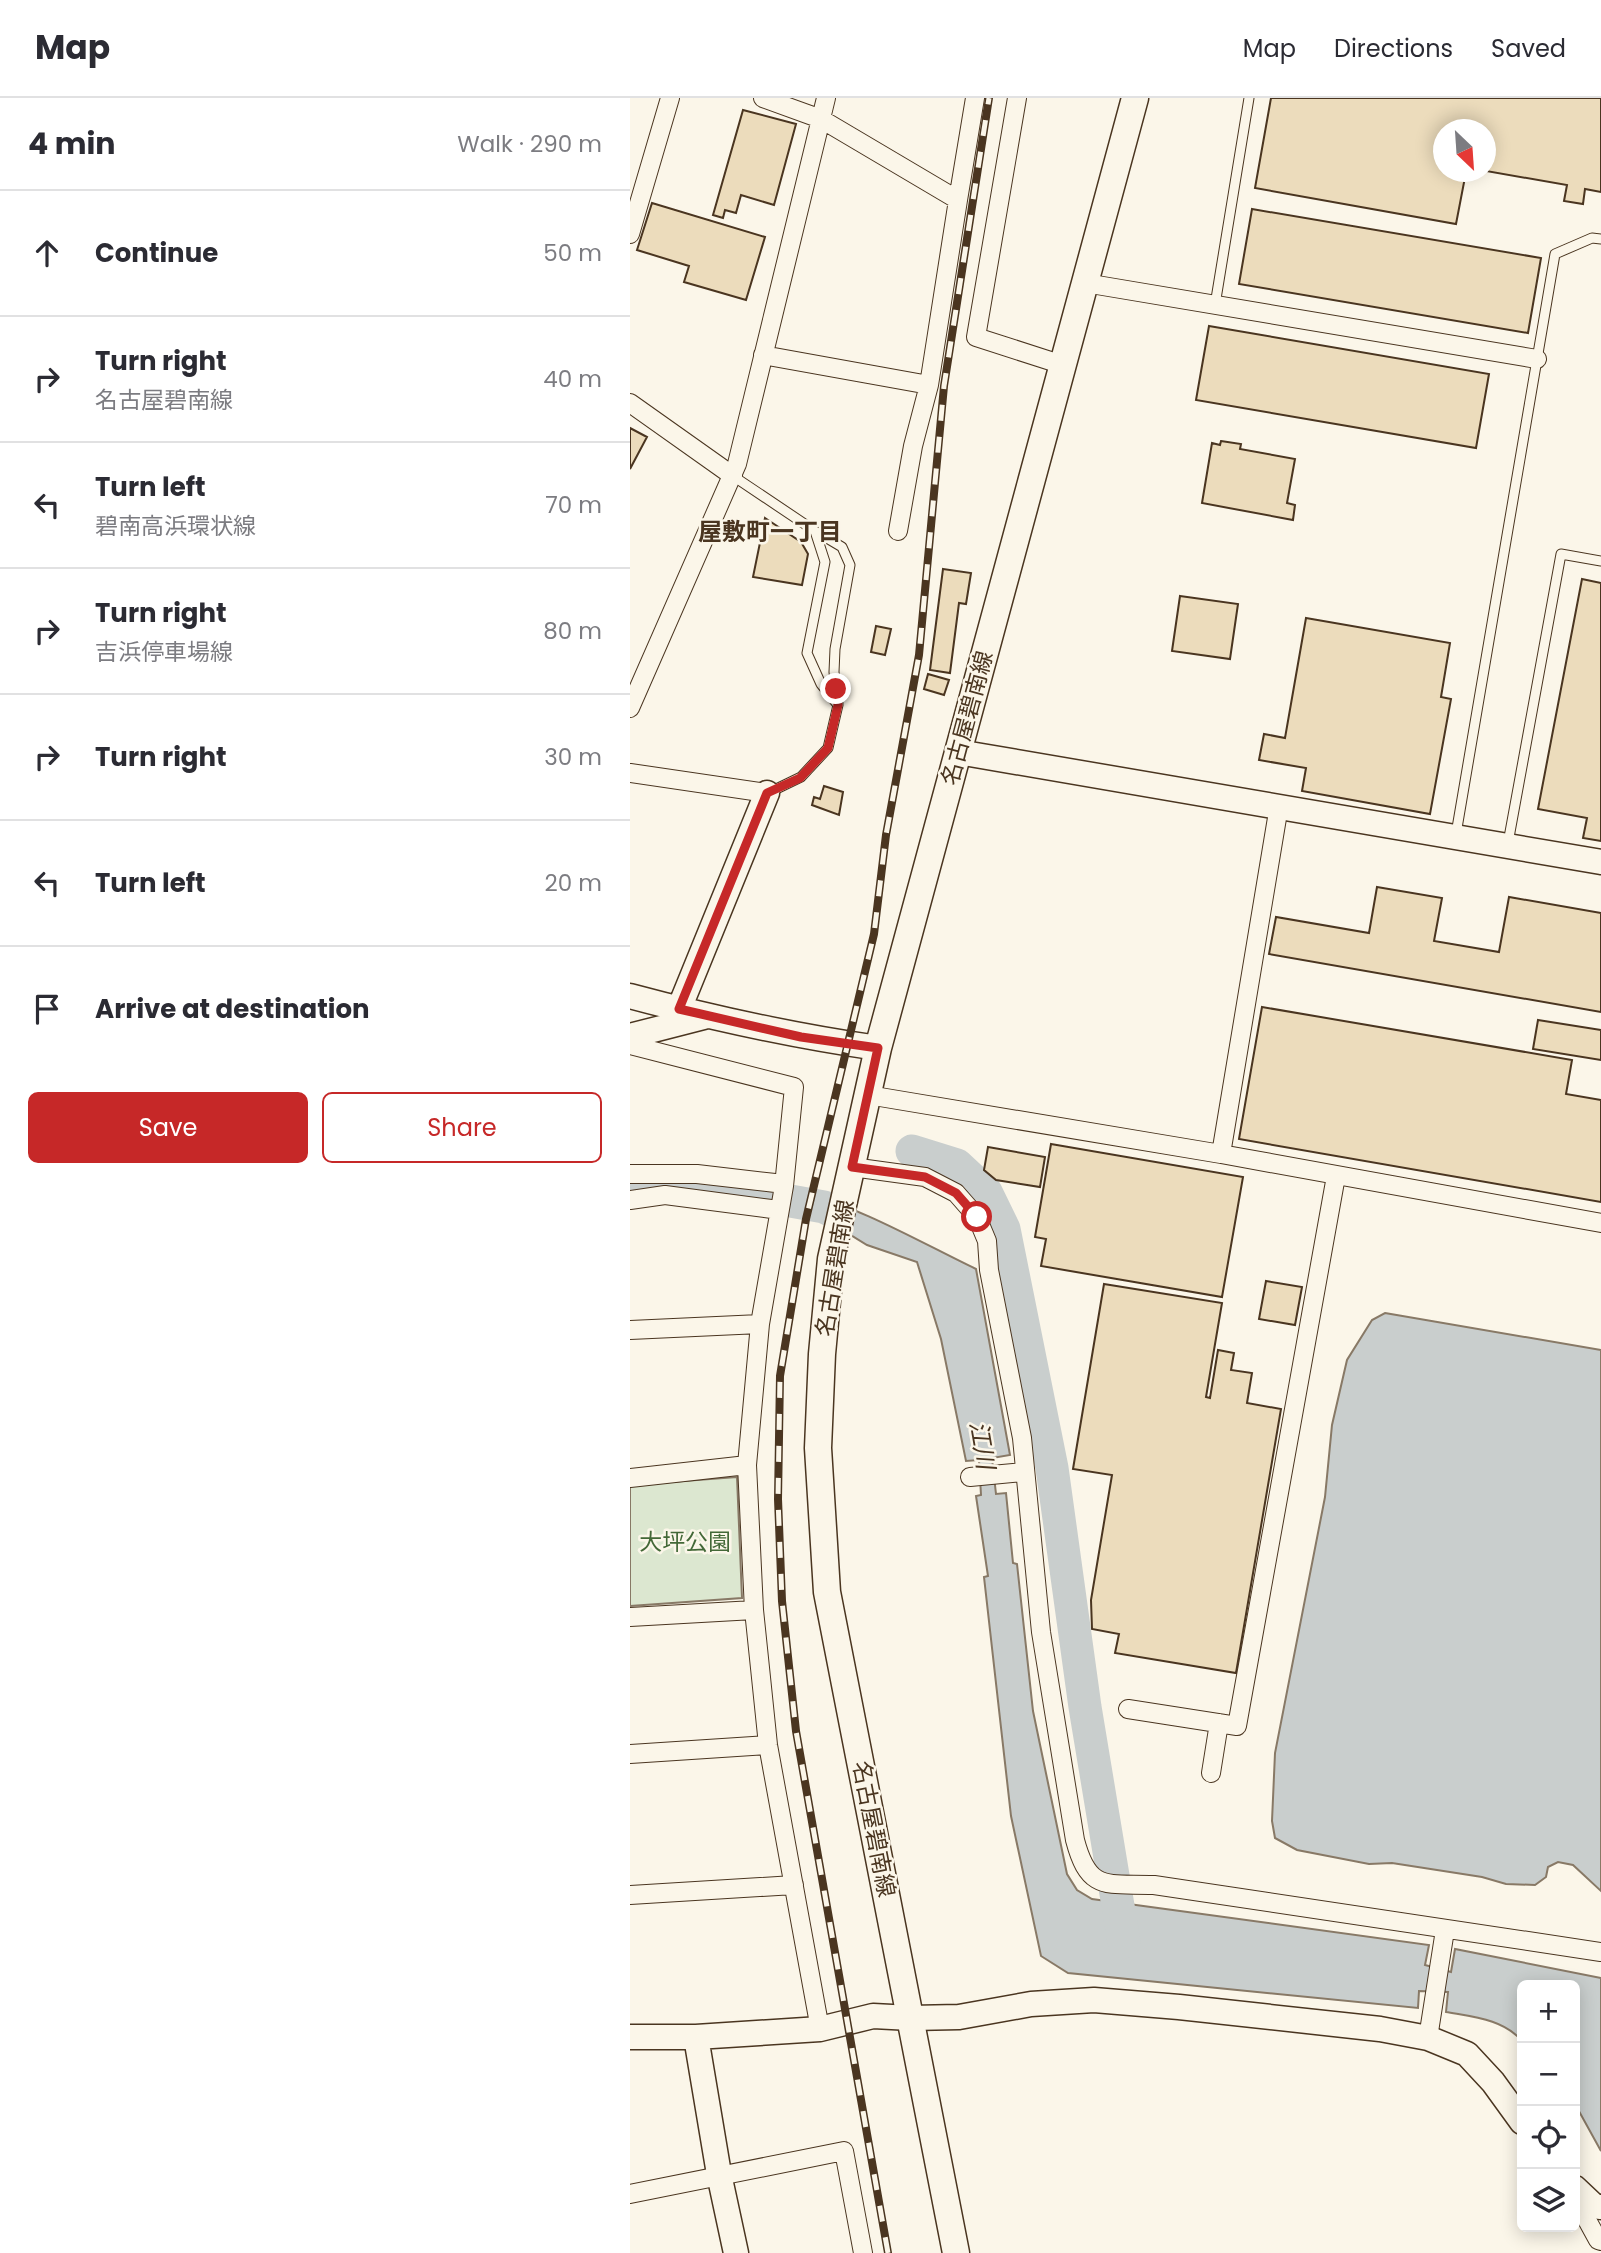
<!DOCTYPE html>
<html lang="en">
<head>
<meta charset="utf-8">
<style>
	:root { --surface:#fff; --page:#f7f7f7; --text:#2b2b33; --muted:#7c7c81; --line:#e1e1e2; --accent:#c62828 }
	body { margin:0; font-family:Poppins,"Noto Sans JP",sans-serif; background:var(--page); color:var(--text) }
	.controls { position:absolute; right:21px; bottom:21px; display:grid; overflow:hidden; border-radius:10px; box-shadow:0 4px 18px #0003 }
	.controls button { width:63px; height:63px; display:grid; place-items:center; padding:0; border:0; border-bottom:2px solid var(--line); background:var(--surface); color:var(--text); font:35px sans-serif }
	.compass { position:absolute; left:803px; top:21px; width:63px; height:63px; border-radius:50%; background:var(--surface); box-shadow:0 4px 18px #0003; rotate:155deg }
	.stop { position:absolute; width:21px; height:21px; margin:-16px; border:5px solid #c62828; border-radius:50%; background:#fff }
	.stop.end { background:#c62828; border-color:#fff; box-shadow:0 2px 7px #0008 }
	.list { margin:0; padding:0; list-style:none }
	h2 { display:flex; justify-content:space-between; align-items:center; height:91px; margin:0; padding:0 28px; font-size:30px }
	h2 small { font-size:23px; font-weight:400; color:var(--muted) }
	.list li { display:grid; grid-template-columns:46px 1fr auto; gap:21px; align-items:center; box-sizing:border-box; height:126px; padding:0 28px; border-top:2px solid var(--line) }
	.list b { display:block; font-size:26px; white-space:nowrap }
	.list p { margin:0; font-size:23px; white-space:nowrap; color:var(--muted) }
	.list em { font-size:23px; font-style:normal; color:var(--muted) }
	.actions { display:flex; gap:14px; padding:21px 28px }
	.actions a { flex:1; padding:16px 0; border:2px solid var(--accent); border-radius:10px; text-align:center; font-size:24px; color:var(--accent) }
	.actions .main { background:var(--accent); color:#fff }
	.icon { flex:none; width:38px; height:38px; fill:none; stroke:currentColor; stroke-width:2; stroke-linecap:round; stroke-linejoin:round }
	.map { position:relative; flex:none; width:971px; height:2155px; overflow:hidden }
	header { display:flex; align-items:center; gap:42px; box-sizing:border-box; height:98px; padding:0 35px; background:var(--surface); border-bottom:2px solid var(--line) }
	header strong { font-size:33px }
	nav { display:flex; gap:38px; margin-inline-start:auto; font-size:24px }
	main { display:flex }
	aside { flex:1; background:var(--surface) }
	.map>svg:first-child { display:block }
</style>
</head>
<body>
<header>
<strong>Map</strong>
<nav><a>Map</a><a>Directions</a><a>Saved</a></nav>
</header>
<main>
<aside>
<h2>4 min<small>Walk · 290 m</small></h2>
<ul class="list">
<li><svg class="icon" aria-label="ahead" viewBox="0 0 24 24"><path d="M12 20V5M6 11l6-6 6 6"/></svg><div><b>Continue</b></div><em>50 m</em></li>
<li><svg class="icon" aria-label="right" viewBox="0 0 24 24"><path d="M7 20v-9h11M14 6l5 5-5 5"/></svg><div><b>Turn right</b><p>名古屋碧南線</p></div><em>40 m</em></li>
<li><svg class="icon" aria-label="left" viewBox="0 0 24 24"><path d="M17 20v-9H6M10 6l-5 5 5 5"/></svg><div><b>Turn left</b><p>碧南高浜環状線</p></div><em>70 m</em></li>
<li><svg class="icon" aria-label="right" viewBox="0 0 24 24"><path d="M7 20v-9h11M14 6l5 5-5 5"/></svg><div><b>Turn right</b><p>吉浜停車場線</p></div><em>80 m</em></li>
<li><svg class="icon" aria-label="right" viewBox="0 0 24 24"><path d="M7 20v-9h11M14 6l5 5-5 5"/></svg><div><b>Turn right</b></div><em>30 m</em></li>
<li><svg class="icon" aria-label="left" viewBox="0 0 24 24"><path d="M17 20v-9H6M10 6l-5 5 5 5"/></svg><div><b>Turn left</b></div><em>20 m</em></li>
<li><svg class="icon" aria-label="arrive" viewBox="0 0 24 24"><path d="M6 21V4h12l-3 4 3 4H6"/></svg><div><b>Arrive at destination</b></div></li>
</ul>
<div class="actions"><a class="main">Save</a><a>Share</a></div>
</aside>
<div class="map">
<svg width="971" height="2155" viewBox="0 0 971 2155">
	<rect width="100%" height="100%" fill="#fbf6e9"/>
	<!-- green -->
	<path fill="#dce7d0" stroke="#887966" stroke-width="2" d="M107,1379l5,121 -112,8v-121z"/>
	<!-- water -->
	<path fill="#c9cecd" stroke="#887966" stroke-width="2" d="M169,1093c63,17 119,50 177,78l34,186 -18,3 4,36 10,-1 7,70 4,1 16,147 34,163 10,16 15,9 337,46 -4,20 26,7 4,-23 146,29v173l-26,-47v-119h-53v56c-19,-22 -48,-24 -76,-29l2,-20 -29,-1 -1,17 -350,-35 -27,-17 -30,-140 -27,-239 4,-1 -12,-80 5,-1 -2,-35 -13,1 -25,-122 -24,-77 -50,-17 -44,-27 -27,-10z
		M755,1215l216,37v541l-28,-26 -15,-3 -10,5 -2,10 -11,8 -29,-1 -24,-7 -90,-14 -23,1 -72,-14 -22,-12 -3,-17 3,-68 50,-256 7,-72 15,-65 25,-40z"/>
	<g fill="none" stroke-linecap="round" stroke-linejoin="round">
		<!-- river -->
		<path stroke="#c9cecd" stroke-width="33" d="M282,1053l45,14 29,27 18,37 48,239 33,239 39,235
			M0,1091l34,-4 104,12 56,10 17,8"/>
	</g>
	<!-- building -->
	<path fill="#ecdcbc" stroke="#4a3520" stroke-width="2" d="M641,0h330v94l-16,-3 -2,15 -19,-3 3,-16 -81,-14v-41h-42v42h22l-10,52 -201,-36z
		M113,12l53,14 -22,81 -33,-10 -5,18 -11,-3 -2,8 -10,-3z
		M22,105l113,34 -19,63 -62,-18 5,-16 -52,-16z
		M622,111l289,49 -13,75 -289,-49z
		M579,228l280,48 -13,74 -280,-48z
		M0,330l17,9 -17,32z
		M591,343l20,3 -1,5 55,10 -8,44 8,2 -2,15 -91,-17 10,-60 8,2z
		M135,420l36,24 7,12 -6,31 -49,-8z
		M313,471l28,4 -5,31 -7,-1 -9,70 -20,-3z
		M952,481l19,4v258l-18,-3 4,-20 -49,-9z
		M550,498l58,8 -8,55 -58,-8z
		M676,520l144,25 -9,54 10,2 -21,115 -128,-23 4,-23 -47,-8 5,-26 21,4z
		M246,528l15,3 -6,26 -14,-3z
		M298,576l21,6 -5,15 -20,-6z
		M194,688l19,6 -4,23 -27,-10 2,-8 6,2z
		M747,789l65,11 -8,43 65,11 10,-55 92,16v99l-332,-58 7,-37 93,16z
		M632,909l310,53 -6,34 35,6v102l-362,-63z
		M908,922l63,10v30l-68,-11z
		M421,1046l192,33 -21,120 -181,-31 5,-27 -11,-2z
		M358,1049l57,10 -5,30 -44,-7 -12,-10z
		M636,1183l36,6 -7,38 -36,-6z
		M474,1186l118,19 -16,94 4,1 8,-48 16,3 -3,17 21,3 -5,30 34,6 -45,264 -121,-20 4,-19 -27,-5 -1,-29 21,-125 -39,-6z"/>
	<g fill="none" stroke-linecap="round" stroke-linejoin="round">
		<!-- lane casing -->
		<g stroke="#4a3520" stroke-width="11">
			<path id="lane" d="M585,207l34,-207
				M103,378l82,55 10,31 -18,91 14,31 17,21 -10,43 -27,29 -31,15
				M185,433l27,16 8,18 -15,84 -1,23 4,32
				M826,736l99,-580 37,-16 9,1
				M878,745l53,-289 40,7"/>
		</g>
		<!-- street casing -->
		<g stroke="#4a3520" stroke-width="20">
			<path id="street" d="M133,0l58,21 137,81 17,-102
				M387,0l-41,239 87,28
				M0,136l40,-136
				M455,185l452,76
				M133,257l166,30 29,-185
				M0,305l103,73
				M268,433l15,-85 16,-61
				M0,610l107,-244 89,-366
				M0,675l137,20
				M0,947l164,42 -10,99 -24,138 -13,141 7,145 14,135 52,284
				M238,997l353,59 58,-348
				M591,1056l380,69
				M222,1069l73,10 31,16 21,24 10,24 2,29 33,168 19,194 34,208c14,53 32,43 79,45l447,67
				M0,1076h67l87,10
				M0,1102l35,-5 114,15
				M0,1232l130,-6
				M340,1379l54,-5
				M0,1380l117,-13
				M0,1519l124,-7
				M498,1611l109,17 99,-550
				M0,1656l138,-9
				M581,1675l8,-50
				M0,1797l164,-10
				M798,1940l17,-108
				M0,2096l214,-43 19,102
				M945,2100l23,42 3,1"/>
		</g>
		<!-- secondary casing -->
		<g stroke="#4a3520" stroke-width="27">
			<path id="secondary" d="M328,654l643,110
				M0,898c82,22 164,40 248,52
				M49,911l88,-216
				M0,938l74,-19
				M0,1939h66l124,-8 53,-13 38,2 48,-1 72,-13 63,-4 85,7 201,22 48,9 39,16 26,28 29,40
				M66,1939l23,137 17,79
				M945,2090l19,18 7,1"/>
		</g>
		<!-- primary casing -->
		<g stroke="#4a3520" stroke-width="29">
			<path id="primary" d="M326,2155l-129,-661 -9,-144 4,-94 9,-95 47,-211 257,-950"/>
		</g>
		<!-- lane -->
		<use href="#lane" stroke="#fbf6e9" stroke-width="9"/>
		<!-- street -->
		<use href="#street" stroke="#fbf6e9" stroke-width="18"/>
		<!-- secondary -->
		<use href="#secondary" stroke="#fbf6e9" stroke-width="24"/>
		<!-- primary -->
		<use href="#primary" stroke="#fbf6e9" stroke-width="26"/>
		<!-- rail casing -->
		<g stroke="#4a3520" stroke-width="8">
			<path id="rail" d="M258,2155l-92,-522 -14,-130 -4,-102 2,-123 26,-157 68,-285 12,-99 33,-180 25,-269 45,-288"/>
		</g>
		<!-- rail -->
		<use href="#rail" stroke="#fbf6e9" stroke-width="5" stroke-dasharray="16" stroke-linecap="butt"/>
	</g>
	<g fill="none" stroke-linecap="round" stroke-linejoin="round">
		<!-- route -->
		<path stroke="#c62828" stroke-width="9" d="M206,591l2,16 -10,43 -28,30 -33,15 -88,216 122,28 77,11 -26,119 73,10 31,16 21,24"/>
	</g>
	<g text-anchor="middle" stroke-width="5" stroke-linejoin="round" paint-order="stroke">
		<!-- street labels -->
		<g font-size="23" fill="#4a3520" stroke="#fbf6e9">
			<text transform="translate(337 620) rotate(-75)" y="8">名古屋碧南線</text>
			<text transform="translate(205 1170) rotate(-81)" y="8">名古屋碧南線</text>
			<text transform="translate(244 1731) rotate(79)" y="8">名古屋碧南線</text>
		</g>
		<!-- park labels -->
		<g font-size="23" fill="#436837" stroke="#fbf6e9">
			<text x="55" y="1452">大坪公園</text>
		</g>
		<!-- neighbourhood labels -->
		<g font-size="24" font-weight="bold" fill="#4a3520" stroke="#fbf6e9">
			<text x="140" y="442">屋敷町一丁目</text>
		</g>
		<!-- water labels -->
		<g font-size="24" font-style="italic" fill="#4a3520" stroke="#fbf6e9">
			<text transform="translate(352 1347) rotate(80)" y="8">江川</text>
		</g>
	</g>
</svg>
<div class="controls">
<button>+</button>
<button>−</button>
<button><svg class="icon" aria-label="locate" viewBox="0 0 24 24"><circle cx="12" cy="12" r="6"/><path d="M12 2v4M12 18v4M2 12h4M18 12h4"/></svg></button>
<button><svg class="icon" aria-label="layers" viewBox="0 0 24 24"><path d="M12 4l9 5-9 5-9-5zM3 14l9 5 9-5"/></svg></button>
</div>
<svg class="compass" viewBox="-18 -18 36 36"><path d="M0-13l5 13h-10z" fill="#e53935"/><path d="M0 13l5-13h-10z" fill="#7c7c81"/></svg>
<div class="stop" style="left:347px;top:1119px"></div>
<div class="stop end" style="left:206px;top:591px"></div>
</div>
</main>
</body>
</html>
